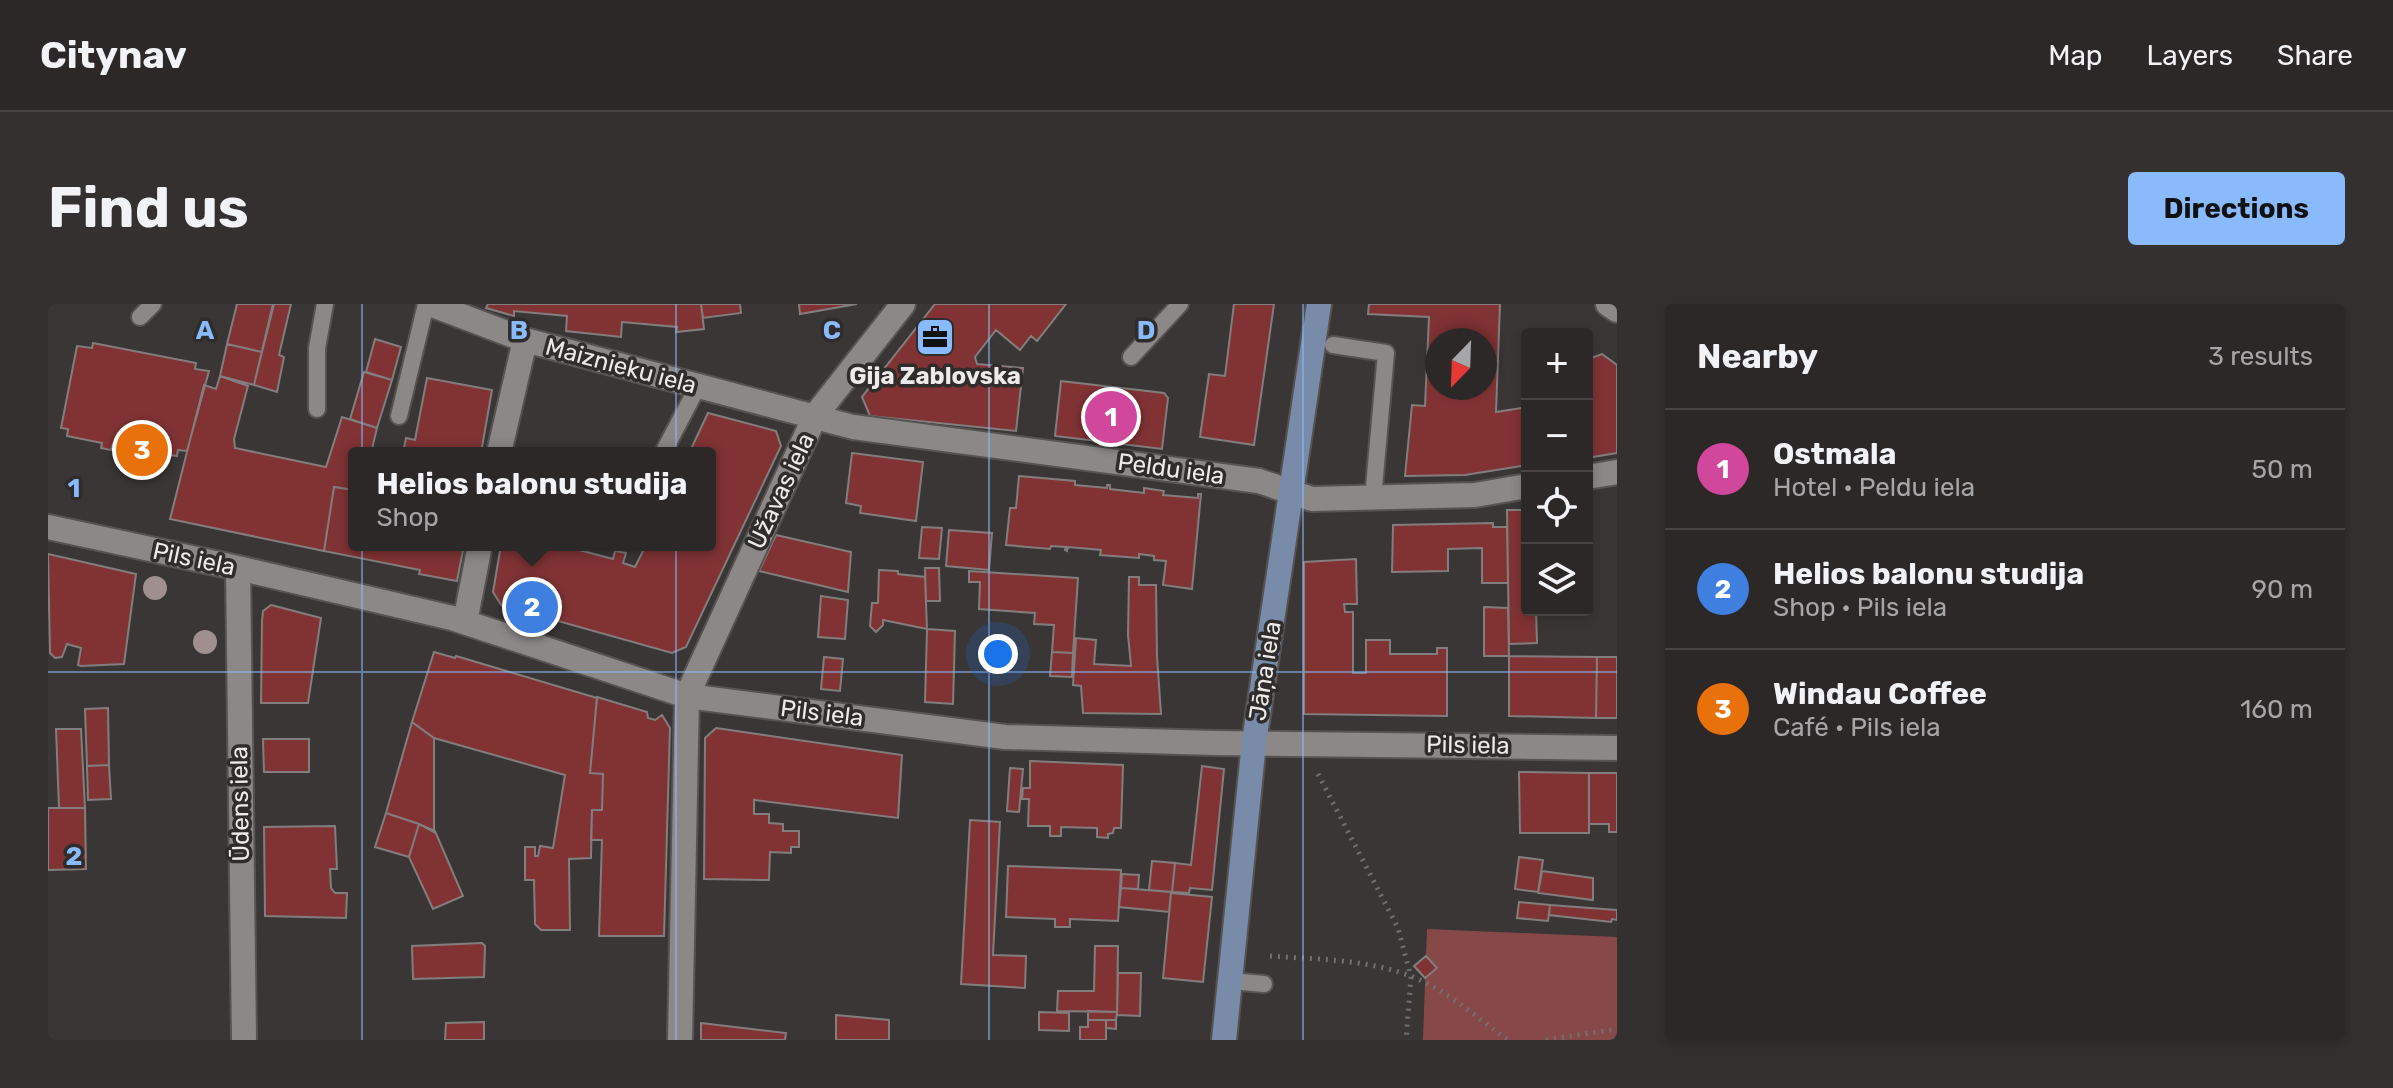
<!DOCTYPE html>
<html lang="en">
<head>
<meta charset="utf-8">
<style>
	:root { --surface:#2c2828; --page:#343030; --text:#f1f3f6; --muted:#a6a6a8; --line:#484445; --accent:#89bafc }
	body { margin:0; font-family:Rubik,sans-serif; background:var(--page); color:var(--text) }
	.controls { position:absolute; right:24px; top:24px; display:grid; overflow:hidden; border-radius:8px; box-shadow:0 4px 12px #0003 }
	.controls button { width:72px; height:72px; display:grid; place-items:center; padding:0; border:0; border-bottom:2px solid var(--line); background:var(--surface); color:var(--text); font:40px sans-serif }
	.compass { position:absolute; left:1377px; top:24px; width:72px; height:72px; border-radius:50%; background:var(--surface); box-shadow:0 4px 12px #0003; rotate:203deg }
	.you { position:absolute; left:950px; top:350px; width:28px; height:28px; margin:-20px; border:6px solid #fff; border-radius:50%; background:#1a73e8; box-shadow:0 0 0 12px #1a73e833 }
	.badge { display:grid; place-items:center; width:52px; height:52px; border-radius:50%; background:var(--accent); color:#fff; font-size:26px; font-weight:700 }
	.pin { position:absolute; translate:-50% -50%; border:4px solid #fff; box-shadow:0 2px 8px #0006 }
	.popup { position:absolute; left:300px; top:143px; width:368px; height:104px; box-sizing:border-box; display:grid; place-content:center; border-radius:8px; background:var(--surface); filter:drop-shadow(0 2px 6px #0005); font-size:26px; white-space:nowrap; color:var(--muted) }
	.popup b { font-size:30px; color:var(--text) }
	.popup::after { content:''; position:absolute; left:50%; top:100%; margin-left:-16px; border:16px solid transparent; border-top-color:var(--surface) }
	.list { margin:0; padding:0; list-style:none }
	h2 { display:flex; justify-content:space-between; align-items:center; height:104px; margin:0; padding:0 32px; font-size:34px }
	h2 small { font-size:26px; font-weight:400; color:var(--muted) }
	.list li { display:grid; grid-template-columns:52px 1fr auto; gap:24px; align-items:center; box-sizing:border-box; height:120px; padding:0 32px; border-top:2px solid var(--line) }
	.list b { display:block; font-size:30px; white-space:nowrap }
	.list p { margin:0; font-size:26px; white-space:nowrap; color:var(--muted) }
	.list em { font-size:26px; font-style:normal; color:var(--muted) }
	.icon { flex:none; width:44px; height:44px; fill:none; stroke:currentColor; stroke-width:2; stroke-linecap:round; stroke-linejoin:round }
	.map { position:relative; flex:none; width:1569px; height:736px; overflow:hidden; border-radius:8px }
	header { display:flex; align-items:center; gap:48px; box-sizing:border-box; height:112px; padding:0 40px; background:var(--surface); border-bottom:2px solid var(--line) }
	header strong { font-size:38px }
	nav { display:flex; gap:44px; margin-inline-start:auto; font-size:28px }
	.intro { display:flex; align-items:center; justify-content:space-between; box-sizing:border-box; height:192px; padding:0 48px }
	h1 { margin:0; font-size:56px }
	.button { padding:20px 36px; border-radius:8px; background:var(--accent); color:#111; font-size:28px; font-weight:700 }
	main { display:flex; gap:48px; padding:0 48px }
	aside { flex:1; background:var(--surface); border-radius:8px; box-shadow:0 4px 12px #0003 }
	.map>svg:first-child { display:block }
</style>
</head>
<body>
<header>
<strong>Citynav</strong>
<nav><a>Map</a><a>Layers</a><a>Share</a></nav>
</header>
<div class="intro"><h1>Find us</h1><a class="button">Directions</a></div>
<main>
<div class="map">
<svg width="1569" height="736" viewBox="0 0 1569 736">
	<rect width="100%" height="100%" fill="#3a3636"/>
	<!-- green -->
	<path fill="#874948" d="M1379,625l190,8v103h-194z"/>
	<!-- building -->
	<path fill="#813334" stroke="#827e7d" stroke-width="2" fill-rule="evenodd" d="M189,0h37l-12,48 -35,-8z
		M225,0h18l-12,51 5,2 -7,35 -23,-7z
		M440,0h213l3,25 -28,3 1,-5 -55,-5 -1,15 -55,-6 1,-15 -53,-5v5l-28,-8z
		M653,0h39l1,9 -38,5z
		M751,0h58l-57,10z
		M887,0h131l-29,37 -6,-5 -11,14 -24,-20 -21,27 2,7 46,4 -7,63 -146,-15 -8,-19z
		M1186,0h40l-20,141 -54,-8 9,-63 16,2z
		M1321,0h131l-4,108 31,-5v58l-62,10 -60,1 7,-71 13,1 4,-89 -61,-3zM1389,36h48v48h-48z
		M327,35l26,8 -9,33 -26,-8z
		M45,39l103,20 -1,6 14,2 -22,80 -9,-1 -1,6 -36,-6 -1,6 -10,-2 1,-6 -18,-4 -2,6 -10,-2 1,-5 -35,-7 1,-7 -7,-1 16,-82 15,2z
		M179,40l35,8 -8,33 -34,-9z
		M1554,50l15,11v88l-30,5v-92l1,-7z
		M316,68l28,8 -15,48 -27,-9z
		M172,72l28,10 -14,53 1,9 91,19 16,-50 35,11 -6,25h-17v37l-20,-3 -10,64 -154,-32 34,-134 12,4z
		M379,74l65,12 -11,63h-78l3,-15 9,2z
		M1013,77l103,12 4,5 -6,51 -107,-13z
		M660,109l68,18 5,15 -95,201 -14,6 -171,-48 -8,-13 8,-47h59l53,14 2,-8 11,2 -3,10 12,4 11,-22h64v-92h-21z
		M804,149l71,9 -7,59 -56,-8 1,-7 -15,-3z
		M971,172l56,5v4l32,3v-3h3v4l34,4v-5l20,3 -1,4 35,3v-4h3l-9,95 -29,-4 3,-24 -12,-1v-4l-15,-2v4l-39,-3 1,-5 -33,-3 -1,4 -2,-1 1,-3 -15,-1 -1,3 -44,-4 4,-37h6z
		M286,183l20,3v55h110l-7,36 -38,-7 1,-4 -96,-19z
		M1459,206h20v100h9l1,33 -28,1z
		M1445,219v4h14l1,56h-26v-35l-34,1v22l-56,1 1,-47z
		M874,223l20,1 -3,31 -20,-1z
		M901,226l43,3 -3,37 -43,-4z
		M728,231l75,17 -3,40 -89,-21z
		M0,250l88,20 -12,90 -43,2 -3,-1 3,-17 -14,-4 -5,13 -7,1 -5,-5z
		M1308,255l1,45h-13l1,8h8v61h13v-33h24v14h47v-6h10v68l-143,-2v-152z
		M877,264h14l1,33h-14z
		M831,266l19,1v3l27,3 2,52 -44,-9v5l-7,7 -6,-6 2,-23h6z
		M921,267l109,7 -5,75 -21,-1 2,-27 -20,-1 1,-11 -56,-4 1,-27h-11z
		M1081,273h10v8h17l1,71 4,58 -78,-1 -2,-27 -8,-1 3,-47 20,2 -2,24 37,2 -3,-31z
		M773,292l27,4 -3,39 -27,-2z
		M223,301l50,13 -13,85h-47l1,-82 1,-10z
		M1436,303l24,1 1,48h-25z
		M879,325l28,2 -2,73 -28,-2z
		M386,348l21,6 1,-2 141,42 -7,75 13,1 -1,36h-10l-1,48 -22,1 1,71h-29l-6,-6 -1,-44h-9v-33h10v9h3l2,-10 13,2 12,-73 -131,-37 -22,-16z
		M1004,348l21,1 -1,24 -22,-1z
		M1461,352l88,1 -1,61 -87,-2z
		M776,353l19,2 -3,32 -19,-2z
		M1549,353h20v61h-21z
		M549,393l50,15 1,6 7,2 7,-5 8,13 -6,208h-65l3,-96h-11l1,-30h10l1,-36 -13,-1z
		M60,404l1,57 -22,1 -2,-57z
		M364,418l22,16v94l-15,-8 -33,-11z
		M668,424l186,27 -4,63 -144,-18v14h15v9l14,1v7h16v16h-8v6l-21,-1 -1,28 -65,-1 1,-141z
		M8,425h25l4,79h-26z
		M215,435h46v33h-45z
		M982,457l93,4 -2,63h-7l-1,5 -5,1v4l-11,-1v-9l-36,-1v9h-11v-10h-22l1,-27h-7l1,-11h7z
		M61,461l2,34 -23,1 -1,-34z
		M1154,462l22,3 -12,121 -22,-2 -1,5 -17,-1 3,-29 16,2z
		M962,464l13,1 -4,43 -12,-1z
		M1471,468l70,1v60h-69z
		M1541,469h28v59h-8v-8h-20z
		M0,504h37l1,61 -38,1z
		M338,509l33,11 -10,33 -34,-10z
		M922,516l30,2 -7,133 33,1 -1,32 -64,-4z
		M371,520l16,7 28,65 -30,13 -24,-52z
		M287,522l2,43h-7l1,19 4,5h12l-1,25 -81,-2 -1,-89z
		M1471,553l24,3 -5,32 -23,-3z
		M1104,557l23,2 -3,29 -23,-2z
		M960,562l113,4 -3,51 -48,-2v8h-15v-8l-49,-2z
		M1494,567l51,7v22l-55,-7z
		M1074,570l17,1 -1,14 -17,-1z
		M1073,584l50,4 -2,20 -50,-5z
		M1123,589l41,4 -9,85 -40,-4z
		M1471,598l31,3 -2,16 -31,-3z
		M1502,601l67,5v10l-5,-1 -1,3 -62,-7z
		M434,639l3,3 -1,31 -71,2 -1,-33z
		M1047,642h23l-1,66 -60,-1 1,-20h36z
		M1378,652l11,12 -12,10 -11,-12z
		M1070,669h23l-1,43 -23,-1z
		M1040,707l29,1 -1,8h-28z
		M991,708l30,1v18l-30,-1z
		M788,711l53,5v20h-53z
		M1040,716h18v20h-26v-13h8z
		M1058,716h10v9l-10,-1z
		M436,718v18h-39l1,-17z
		M653,719l85,10 -1,7h-84z"/>
	<g fill="none" stroke-linecap="round" stroke-linejoin="round">
		<!-- lane casing -->
		<g stroke="#565352" stroke-width="20">
			<path id="lane" d="M92,13l13,-13
				M1285,41l53,8 -13,145
				M1083,53l49,-53
				M269,105v-61l8,-44
				M351,112l27,-112
				M615,149l35,-67
				M1183,677l33,3"/>
		</g>
		<!-- street casing -->
		<g stroke="#565352" stroke-width="28">
			<path id="street" d="M382,0l95,36 328,87 406,54 53,18 163,-4 52,-9
				M1560,0l9,6
				M451,149l26,-113
				M1539,173l30,-5
				M0,223l190,41 214,50 235,78 318,41 210,6 402,5
				M190,264l6,472
				M417,318l15,-77
				M632,736l7,-344 128,-280 88,-112"/>
		</g>
		<!-- secondary casing -->
		<g stroke="#565352" stroke-width="28">
			<path id="secondary" d="M1176,736l30,-298 65,-438"/>
		</g>
		<!-- path -->
		<path stroke="#736f6f" stroke-width="5" stroke-dasharray="2 6" stroke-linecap="butt" d="M1270,470l80,154 13,49 -5,63
			M1222,652c55,4 113,3 162,30 27,15 51,36 76,54
			M1498,736l71,-11"/>
		<!-- lane -->
		<use href="#lane" stroke="#8c8888" stroke-width="16"/>
		<!-- street -->
		<use href="#street" stroke="#8c8888" stroke-width="24"/>
		<!-- secondary -->
		<use href="#secondary" stroke="#788caa" stroke-width="24"/>
	</g>
	<!-- trees -->
	<g fill="#9f908f">
		<circle cx="107" cy="284" r="12"/>
		<circle cx="157" cy="338" r="12"/>
	</g>
	<!-- grid -->
	<path fill="none" stroke="#89bafc" stroke-width="2" stroke-opacity="0.55" d="M314,0v736M628,0v736M941,0v736M1255,0v736M0,368h1569"/>
	<!-- icons -->
	<defs>
		<g id="office-square" transform="scale(2)"><rect x="-9" y="-9" width="18" height="18" rx="4" fill="#89bafc" stroke="#2f2c2c"/><path d="M-6-3h4V-5.5h4V-3h4V5H-6ZM-1-4.5V-3h2v-1.5ZM-6 0V1H6V0Z" fill="#111"/></g>
	</defs>
	<g fill-rule="evenodd">
		<use href="#office-square" x="887" y="33"/>
	</g>
	<g text-anchor="middle" stroke-width="7" stroke-linejoin="round" paint-order="stroke">
		<!-- street labels -->
		<g font-size="24" fill="#edebea" stroke="#2f2c2c">
			<text transform="translate(573 62) rotate(15)" y="8">Maiznieku iela</text>
			<text transform="translate(1123 165) rotate(8)" y="8">Peldu iela</text>
			<text transform="translate(733 187) rotate(-65)" y="8">Užavas iela</text>
			<text transform="translate(146 255) rotate(12)" y="8">Pils iela</text>
			<text transform="translate(1217 367) rotate(-81)" y="8">Jāņa iela</text>
			<text transform="translate(774 409) rotate(7)" y="8">Pils iela</text>
			<text transform="translate(1420 441) rotate(1)" y="8">Pils iela</text>
			<text transform="translate(192 500) rotate(-91)" y="8">Ūdens iela</text>
		</g>
		<!-- poi labels -->
		<g font-size="24" font-weight="bold" fill="#edebea" stroke="#2f2c2c">
			<text x="887" y="80">Gija Zablovska</text>
		</g>
	</g>
	<g font-size="26" text-anchor="middle" font-weight="bold" fill="#89bafc" stroke="#2f2c2c" stroke-width="7" stroke-linejoin="round" paint-order="stroke">
		<text x="157" y="35">A</text>
		<text x="471" y="35">B</text>
		<text x="784" y="35">C</text>
		<text x="1098" y="35">D</text>
		<text x="26" y="193">1</text>
		<text x="26" y="561">2</text>
	</g>
</svg>
<div class="controls">
<button>+</button>
<button>−</button>
<button><svg class="icon" aria-label="locate" viewBox="0 0 24 24"><circle cx="12" cy="12" r="6"/><path d="M12 2v4M12 18v4M2 12h4M18 12h4"/></svg></button>
<button><svg class="icon" aria-label="layers" viewBox="0 0 24 24"><path d="M12 4l9 5-9 5-9-5zM3 14l9 5 9-5"/></svg></button>
</div>
<svg class="compass" viewBox="-18 -18 36 36"><path d="M0-13l5 13h-10z" fill="#e53935"/><path d="M0 13l5-13h-10z" fill="#a6a6a8"/></svg>
<div class="you"></div>
<div class="pin badge" style="left:1063px;top:113px;background:#d1479c">1</div>
<div class="pin badge" style="left:484px;top:303px;background:#3f7fe0">2</div>
<div class="popup"><b>Helios balonu studija</b>Shop</div>
<div class="pin badge" style="left:94px;top:146px;background:#e8710a">3</div>
</div>
<aside>
<h2>Nearby<small>3 results</small></h2>
<ul class="list">
<li><span class="badge" style="background:#d1479c">1</span><div><b>Ostmala</b><p>Hotel · Peldu iela</p></div><em>50 m</em></li>
<li><span class="badge" style="background:#3f7fe0">2</span><div><b>Helios balonu studija</b><p>Shop · Pils iela</p></div><em>90 m</em></li>
<li><span class="badge" style="background:#e8710a">3</span><div><b>Windau Coffee</b><p>Café · Pils iela</p></div><em>160 m</em></li>
</ul>
</aside>
</main>
</body>
</html>
